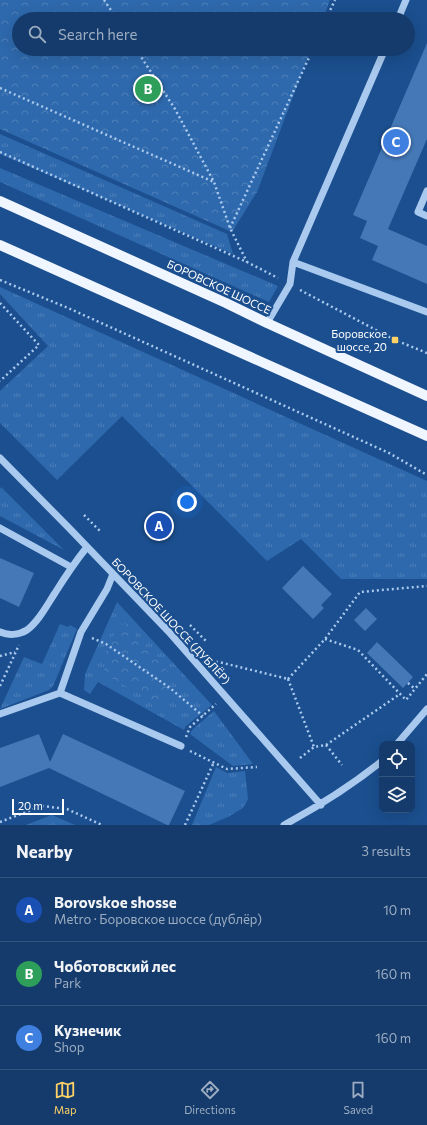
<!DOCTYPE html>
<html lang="en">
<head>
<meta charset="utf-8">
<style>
	:root { --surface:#143b6b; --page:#214673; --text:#f1f3f6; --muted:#9dadc1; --line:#33557e; --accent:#ffd166 }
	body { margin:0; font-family:Commissioner,sans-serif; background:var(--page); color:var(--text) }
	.controls { position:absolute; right:12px; bottom:12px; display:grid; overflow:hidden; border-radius:8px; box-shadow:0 4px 16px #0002 }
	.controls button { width:36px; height:36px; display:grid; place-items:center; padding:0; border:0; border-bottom:1px solid var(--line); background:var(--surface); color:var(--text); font:20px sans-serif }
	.scale { position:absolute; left:12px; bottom:10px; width:52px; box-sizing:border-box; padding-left:4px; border:2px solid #fff; border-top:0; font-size:11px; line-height:14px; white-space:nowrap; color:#fff; -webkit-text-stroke:3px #1b4f8f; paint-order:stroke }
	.you { position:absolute; left:187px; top:502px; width:14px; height:14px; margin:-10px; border:3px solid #fff; border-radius:50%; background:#1a73e8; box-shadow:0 0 0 6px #1a73e833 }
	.badge { display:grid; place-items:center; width:26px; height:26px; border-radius:50%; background:var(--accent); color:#fff; font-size:13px; font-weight:700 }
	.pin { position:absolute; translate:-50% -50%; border:2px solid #fff; box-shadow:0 1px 4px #0006 }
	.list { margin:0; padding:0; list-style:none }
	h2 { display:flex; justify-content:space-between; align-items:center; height:52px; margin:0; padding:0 16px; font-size:17px }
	h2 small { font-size:13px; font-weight:400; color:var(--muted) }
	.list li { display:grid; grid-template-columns:26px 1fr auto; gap:12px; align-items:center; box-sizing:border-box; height:64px; padding:0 16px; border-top:1px solid var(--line) }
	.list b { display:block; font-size:15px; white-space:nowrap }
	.list p { margin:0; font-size:13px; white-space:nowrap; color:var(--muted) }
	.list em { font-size:13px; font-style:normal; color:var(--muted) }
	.icon { flex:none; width:22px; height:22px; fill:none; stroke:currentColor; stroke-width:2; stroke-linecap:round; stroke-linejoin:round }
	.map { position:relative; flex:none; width:427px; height:825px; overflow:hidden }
	.search { position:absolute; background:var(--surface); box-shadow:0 4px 16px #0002; left:12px; right:12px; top:12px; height:44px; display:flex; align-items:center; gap:10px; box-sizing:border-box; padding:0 14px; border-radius:22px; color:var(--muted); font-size:15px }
	.sheet { height:244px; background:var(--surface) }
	nav { display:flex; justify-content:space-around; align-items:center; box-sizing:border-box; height:56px; border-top:1px solid var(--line); background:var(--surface); font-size:11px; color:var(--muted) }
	nav a { display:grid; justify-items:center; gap:2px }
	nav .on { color:var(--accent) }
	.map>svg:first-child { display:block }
</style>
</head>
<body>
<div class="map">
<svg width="427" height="825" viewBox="0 0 427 825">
	<defs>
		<pattern id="grass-tufts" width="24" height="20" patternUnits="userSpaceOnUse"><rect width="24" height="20" fill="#2e69ad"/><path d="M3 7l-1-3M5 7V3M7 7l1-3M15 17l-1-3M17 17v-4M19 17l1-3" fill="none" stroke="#4d80b9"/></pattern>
		<pattern id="park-crowns" width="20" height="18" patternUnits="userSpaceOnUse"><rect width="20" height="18" fill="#2e69ad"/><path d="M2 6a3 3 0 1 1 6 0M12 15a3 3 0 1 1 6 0" fill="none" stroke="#4d80b9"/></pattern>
	</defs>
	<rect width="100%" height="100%" fill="#1b4f8f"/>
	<!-- grass -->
	<path fill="url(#grass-tufts)" d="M0,134l227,100 6,20 -233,-100z
		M0,168l278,118 -9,16 -269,-120z
		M0,287l427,194v98h-86l-40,-40 -34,22 -145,-145 -65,64 -57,-57v-32l48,-45 -48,-52z
		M1,487l63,63 -64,-34v-27z
		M117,602l95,103 -26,21 -2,4 -86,-48 -8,12 -6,-4 1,-16z
		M60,624l8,3 2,-2 7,4 -24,57 -4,4 -49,19 24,-52 18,7z
		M214,711l39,53 -20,2 -43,-32 3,-5z
		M216,767l11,6 18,-2 3,28 -5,9 -15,9 -19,8h-17z
		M52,815l23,10h-49z"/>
	<!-- park -->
	<path fill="url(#park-crowns)" d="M0,0h330l-7,19h-304v30h292l-54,143 -25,40 -232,-103z
		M124,623l48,53 -2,12 -11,16 -55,-30 2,-30z"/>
	<!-- building -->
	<path fill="#4478b7" d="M427,43v96l-39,90 39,17v38l-55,-24 6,-14 -18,-8 7,-17 -14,-6z
		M0,558l34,15 -15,34 -19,-9z
		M303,566l29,28 -11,11 3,3 -11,11 -31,-31z
		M366,608l11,11 -12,12 -11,-11z
		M377,642l36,35 -10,11 -36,-35z
		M39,734l11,28 13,-28 122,57 -16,34h-2l-118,-57 -49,19v-39z"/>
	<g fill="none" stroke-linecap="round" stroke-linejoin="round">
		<!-- path -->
		<path stroke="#a9c9ee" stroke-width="2.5" stroke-dasharray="2 3" stroke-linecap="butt" d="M104,0l13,19
			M326,19l9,-19
			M136,49l39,60 39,73 16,46 17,34
			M0,88l214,94
			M0,152l247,110 31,16
			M230,228l83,-179
			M0,280l68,28 321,145 38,22
			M300,290l95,50 32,13
			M0,303l39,42 -39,36
			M84,515l17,17
			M190,625l17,17
			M92,638l14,6 64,44 33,28
			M325,639l33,11 48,50 21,-26
			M0,656l15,-4
			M211,662h8l69,17
			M288,679l37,-40 35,-47 67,-6
			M288,679l26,68
			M408,683l7,6
			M0,686l19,-41
			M186,737l4,-10 26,-23
			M326,745l16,20
			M190,751l37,18 30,-2
			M300,758l14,-11 12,-2 74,-51
			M0,822l42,-16 25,3 35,16
			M185,825l29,-63"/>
		<!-- minor -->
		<path stroke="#a9c9ee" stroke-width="7" d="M398,19l8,-19
			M427,191l-9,21 9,4
			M293,262l134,50
			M267,323l23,-39 3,-22 92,-213
			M0,458l70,71 98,102 153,174
			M0,528l71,39
			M0,632c8,4 19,3 27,-2 12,-9 20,-25 28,-37 10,-16 20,-31 32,-46
			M60,693l121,53
			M0,714l60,-21 21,-61 26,-43 6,-15
			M397,744l30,-35
			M284,825c35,-19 67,-39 98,-64"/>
		<!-- major -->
		<path stroke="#f0f6ff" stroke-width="10" d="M0,201l226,102 41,20 160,73
			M0,245l427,191"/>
	</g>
	<!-- markers -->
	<rect fill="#ffd166" stroke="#1b4f8f" stroke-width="1.5" x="391" y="336" width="8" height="8" rx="2"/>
	<g text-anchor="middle" stroke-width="4" stroke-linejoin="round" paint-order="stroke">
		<!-- street labels -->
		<g font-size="11" fill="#fff" stroke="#1b4f8f">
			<text transform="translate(219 287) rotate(25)" y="4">БОРОВСКОЕ ШОССЕ</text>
			<text transform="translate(171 621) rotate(47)" y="4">БОРОВСКОЕ ШОССЕ (ДУБЛЁР)</text>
		</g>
		<!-- poi labels -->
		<g font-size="11" fill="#fff" stroke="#1b4f8f" text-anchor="end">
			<text x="387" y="338">Боровское<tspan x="387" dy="13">шоссе, 20</tspan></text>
		</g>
	</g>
</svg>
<div class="controls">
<button><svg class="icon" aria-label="locate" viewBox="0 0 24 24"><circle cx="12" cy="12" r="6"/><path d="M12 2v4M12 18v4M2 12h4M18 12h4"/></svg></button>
<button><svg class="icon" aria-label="layers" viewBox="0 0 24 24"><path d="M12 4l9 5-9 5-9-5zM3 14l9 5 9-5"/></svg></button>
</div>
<div class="scale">20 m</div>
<div class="you"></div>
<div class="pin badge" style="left:159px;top:526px;background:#1a4fb4">A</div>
<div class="pin badge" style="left:148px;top:89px;background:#2e9e5b">B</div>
<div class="pin badge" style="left:396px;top:142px;background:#3f7fe0">C</div>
<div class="search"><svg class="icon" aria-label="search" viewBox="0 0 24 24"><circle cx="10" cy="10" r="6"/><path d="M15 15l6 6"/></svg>Search here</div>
</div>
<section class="sheet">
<h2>Nearby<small>3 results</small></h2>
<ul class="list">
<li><span class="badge" style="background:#1a4fb4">A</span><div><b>Borovskoe shosse</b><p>Metro · Боровское шоссе (дублёр)</p></div><em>10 m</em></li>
<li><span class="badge" style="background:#2e9e5b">B</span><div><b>Чоботовский лес</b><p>Park</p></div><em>160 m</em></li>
<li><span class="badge" style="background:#3f7fe0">C</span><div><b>Кузнечик</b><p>Shop</p></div><em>160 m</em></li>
</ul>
</section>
<nav>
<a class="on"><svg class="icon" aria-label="map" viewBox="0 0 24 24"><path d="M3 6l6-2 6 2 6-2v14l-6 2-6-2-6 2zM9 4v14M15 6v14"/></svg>Map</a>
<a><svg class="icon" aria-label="directions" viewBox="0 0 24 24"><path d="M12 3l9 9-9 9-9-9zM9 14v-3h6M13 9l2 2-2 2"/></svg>Directions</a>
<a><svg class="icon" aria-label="saved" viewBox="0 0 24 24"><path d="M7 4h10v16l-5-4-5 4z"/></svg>Saved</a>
</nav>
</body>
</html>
